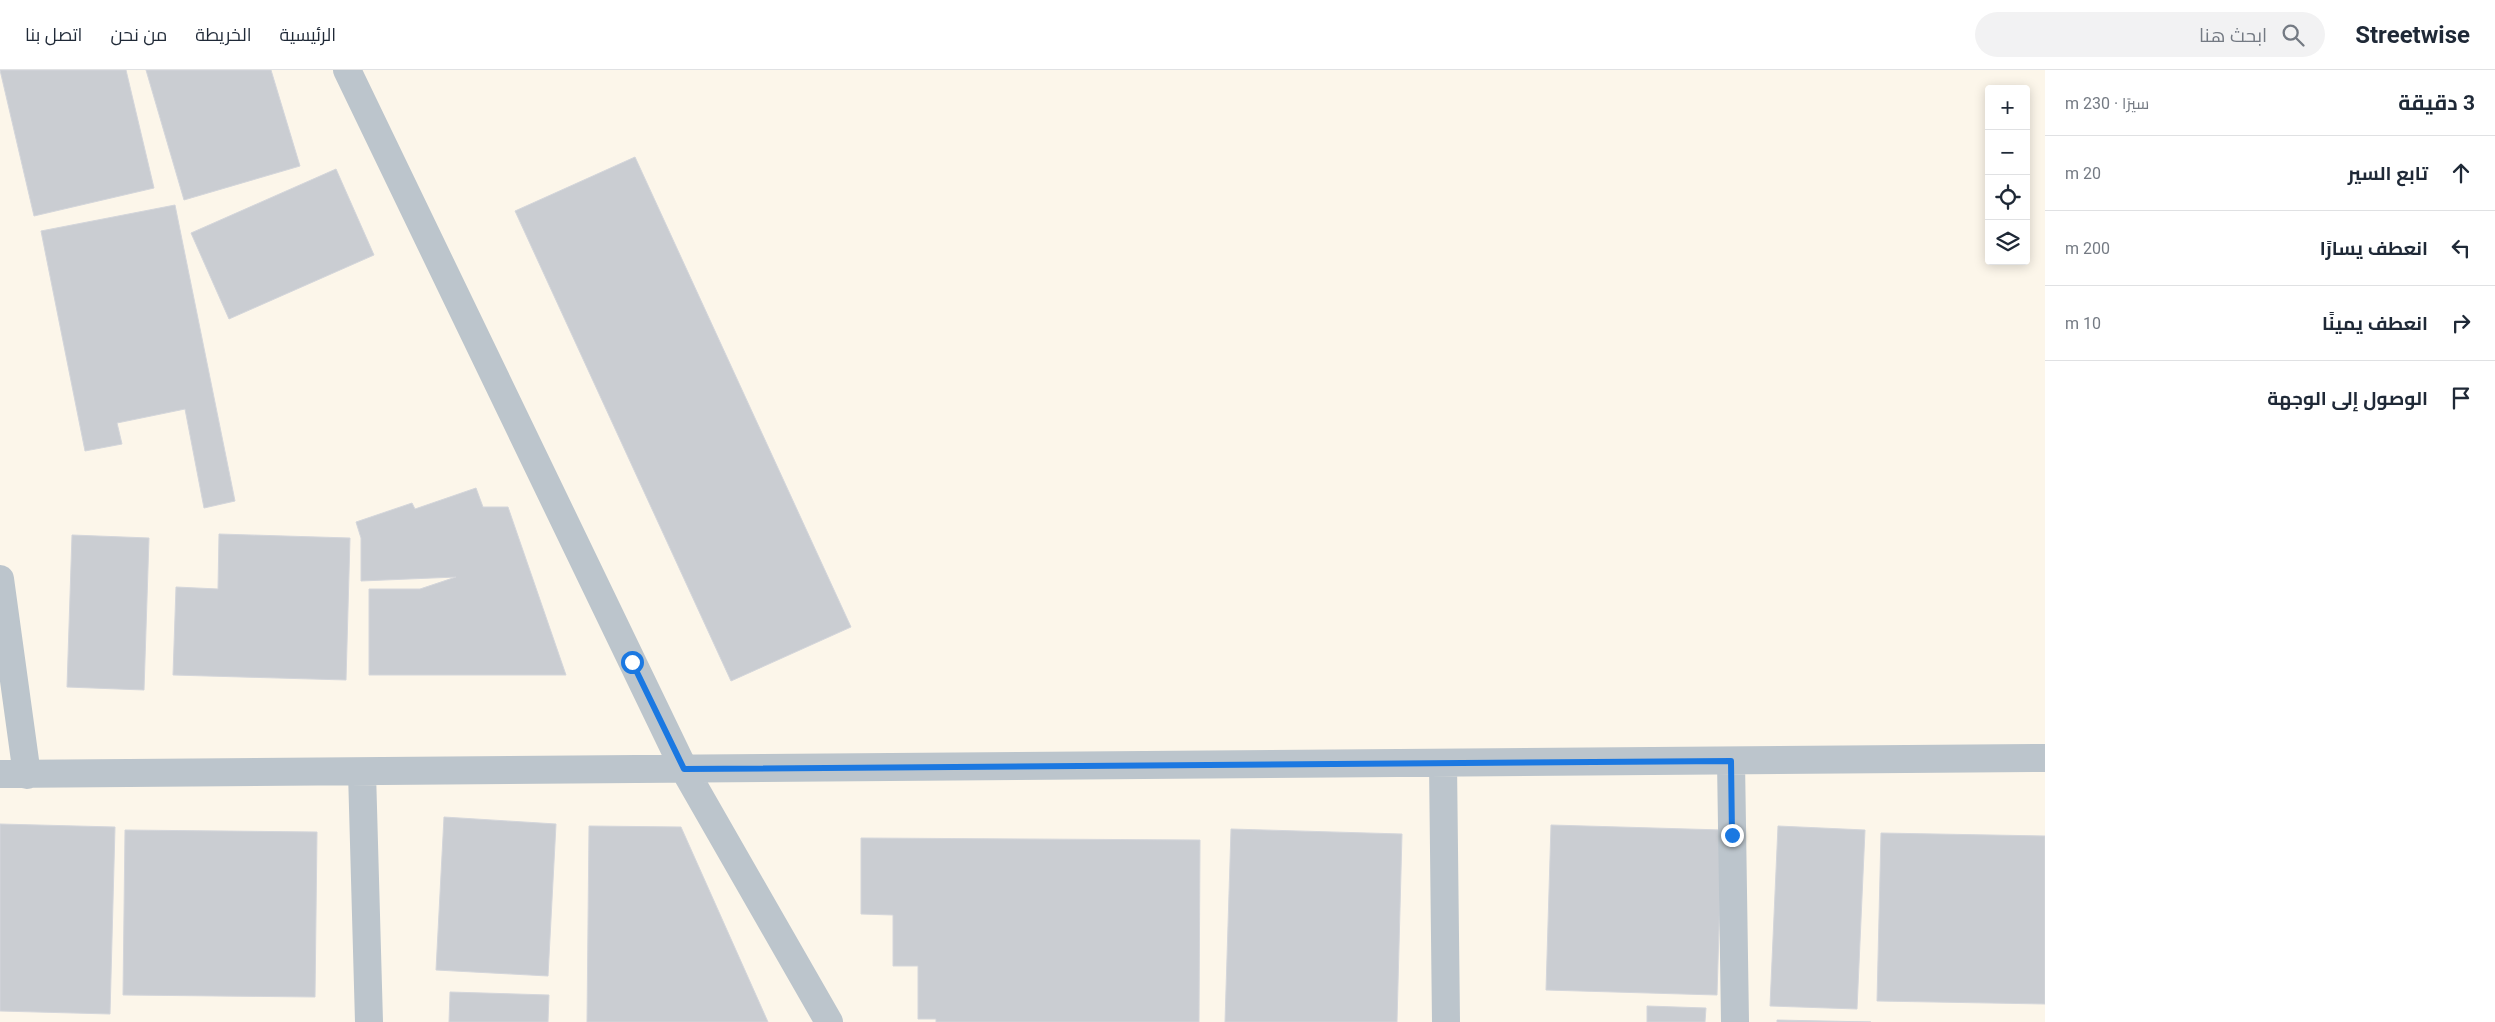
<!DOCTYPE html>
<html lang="ar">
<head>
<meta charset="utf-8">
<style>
	:root { --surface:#fff; --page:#f2f2f3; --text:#1f2937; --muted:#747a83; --line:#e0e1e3 }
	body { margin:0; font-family:Roboto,Cairo,sans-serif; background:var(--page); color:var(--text); direction:rtl }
	.controls { position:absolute; right:15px; top:15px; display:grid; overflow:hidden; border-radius:5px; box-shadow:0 2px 12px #0003 }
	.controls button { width:45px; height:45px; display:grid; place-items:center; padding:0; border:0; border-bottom:1px solid var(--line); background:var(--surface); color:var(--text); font:25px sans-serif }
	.stop { position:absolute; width:15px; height:15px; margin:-11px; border:4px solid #1b78e1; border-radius:50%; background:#fff }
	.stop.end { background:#1b78e1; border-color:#fff; box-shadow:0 1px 5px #0008 }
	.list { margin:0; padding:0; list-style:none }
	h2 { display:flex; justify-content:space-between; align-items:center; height:65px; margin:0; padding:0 20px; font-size:21px }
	h2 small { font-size:16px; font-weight:400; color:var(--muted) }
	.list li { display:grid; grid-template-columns:32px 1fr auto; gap:15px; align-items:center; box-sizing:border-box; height:75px; padding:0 20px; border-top:1px solid var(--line) }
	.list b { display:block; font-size:19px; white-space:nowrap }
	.list em { font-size:16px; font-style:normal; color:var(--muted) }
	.icon { flex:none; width:28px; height:28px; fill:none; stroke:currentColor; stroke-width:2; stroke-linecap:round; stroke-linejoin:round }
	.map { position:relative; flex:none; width:2045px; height:952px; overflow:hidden; direction:ltr }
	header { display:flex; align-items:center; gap:30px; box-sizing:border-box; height:70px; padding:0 25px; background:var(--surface); border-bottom:1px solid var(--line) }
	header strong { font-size:24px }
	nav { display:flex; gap:28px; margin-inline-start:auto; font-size:18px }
	.search { width:350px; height:45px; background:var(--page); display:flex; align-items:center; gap:12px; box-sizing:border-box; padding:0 18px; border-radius:28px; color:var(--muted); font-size:19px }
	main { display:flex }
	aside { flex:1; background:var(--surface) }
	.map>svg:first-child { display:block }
</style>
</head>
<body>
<header>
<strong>Streetwise</strong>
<div class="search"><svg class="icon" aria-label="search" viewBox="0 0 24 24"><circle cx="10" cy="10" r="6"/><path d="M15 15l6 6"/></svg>ابحث هنا</div>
<nav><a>الرئيسية</a><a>الخريطة</a><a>من نحن</a><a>اتصل بنا</a></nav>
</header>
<main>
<aside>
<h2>3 دقيقة<small>سيرًا · 230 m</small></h2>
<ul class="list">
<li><svg class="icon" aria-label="ahead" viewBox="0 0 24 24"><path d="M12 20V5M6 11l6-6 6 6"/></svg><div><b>تابع السير</b></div><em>20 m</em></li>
<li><svg class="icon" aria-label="left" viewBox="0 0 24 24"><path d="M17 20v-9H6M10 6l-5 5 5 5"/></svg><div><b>انعطف يسارًا</b></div><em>200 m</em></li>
<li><svg class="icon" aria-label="right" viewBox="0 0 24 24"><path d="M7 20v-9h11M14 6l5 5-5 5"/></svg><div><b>انعطف يمينًا</b></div><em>10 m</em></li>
<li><svg class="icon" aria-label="arrive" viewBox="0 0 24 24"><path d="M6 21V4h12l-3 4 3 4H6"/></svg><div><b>الوصول إلى الوجهة</b></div></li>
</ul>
</aside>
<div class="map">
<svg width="2045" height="952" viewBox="0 0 2045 952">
	<rect width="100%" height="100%" fill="#f2f0f0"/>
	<!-- commercial -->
	<path fill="#fcf6ea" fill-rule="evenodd" d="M0,0h2045v952h-2045zM1989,19h37v172h-37z"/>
	<!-- building -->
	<path fill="#cacdd2" stroke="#d4d6db" d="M0,0h126l28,118 -120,28z
		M146,0h125l29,96 -116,34z
		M635,87l216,470 -120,54 -216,-470z
		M336,99l38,86 -145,64 -38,-86z
		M175,135l60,296 -31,7 -19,-99 -68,14 5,21 -37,7 -44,-220z
		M476,418l7,19h25l58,168h-197v-86h51l36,-12 -95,4v-43l-5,-16 56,-19 3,6z
		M219,464l131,4 -4,142 -173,-5 3,-88 42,2z
		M72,465l77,3 -5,152 -77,-3z
		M444,747l112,7 -8,152 -112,-6z
		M0,754l115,3 -5,187 -110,-3z
		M1551,755l171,5 -5,165 -171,-5z
		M589,756l92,1 87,195h-181z
		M1778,756l87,4 -8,179 -87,-3z
		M1231,759l171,5 -5,188h-172z
		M125,760l192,2 -2,165 -192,-2z
		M1881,763l164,3v168l-168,-3z
		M861,768l339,2 -1,182h-263v-3h-18v-53h-25v-51l-32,-1z
		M450,922l99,3 -1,27h-99z
		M1647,936l59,2 -1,14h-58z
		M1777,950l94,2h-94z"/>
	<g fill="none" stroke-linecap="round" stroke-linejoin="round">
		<!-- minor -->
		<path stroke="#bcc5cc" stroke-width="28" d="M347,0l337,699 145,253
			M0,509l27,196
			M1731,691l4,261
			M1443,693l3,259
			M362,702l7,250
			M0,704l2045,-16"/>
	</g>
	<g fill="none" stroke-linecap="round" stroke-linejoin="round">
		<!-- route -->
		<path stroke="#1b78e1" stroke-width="6" d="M632,592l52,107 1047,-8 1,74"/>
	</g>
</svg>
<div class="controls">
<button>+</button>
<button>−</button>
<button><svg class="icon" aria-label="locate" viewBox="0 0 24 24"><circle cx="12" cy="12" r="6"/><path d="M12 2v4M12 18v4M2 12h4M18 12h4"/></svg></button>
<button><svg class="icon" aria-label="layers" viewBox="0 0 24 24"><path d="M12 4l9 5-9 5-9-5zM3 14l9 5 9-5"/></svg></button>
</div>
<div class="stop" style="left:632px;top:592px"></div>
<div class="stop end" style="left:1732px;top:765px"></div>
</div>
</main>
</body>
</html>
